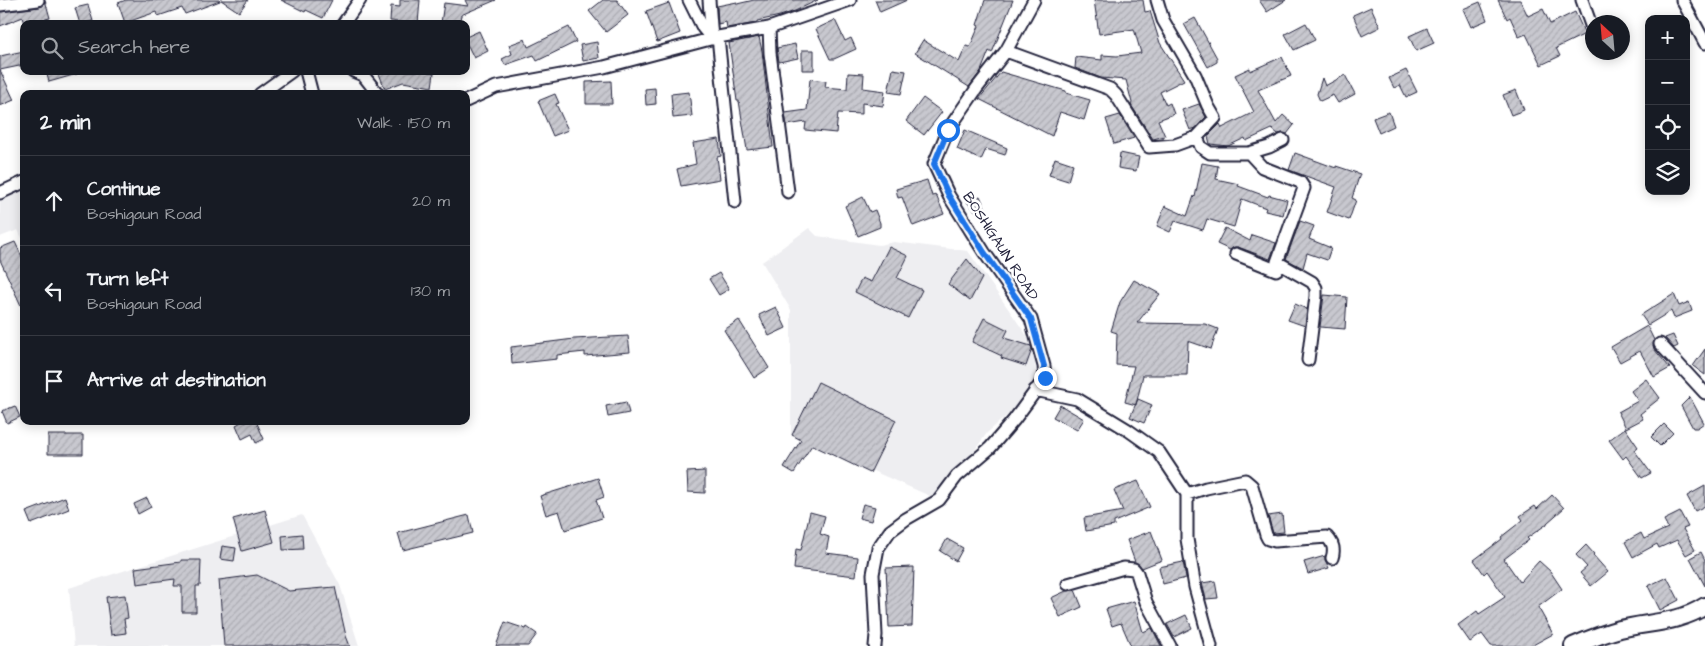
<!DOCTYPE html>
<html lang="en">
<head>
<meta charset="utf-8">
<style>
	:root { --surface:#171b24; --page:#20242c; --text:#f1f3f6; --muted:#9ea1a6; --line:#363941 }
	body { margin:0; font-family:"Architects Daughter",sans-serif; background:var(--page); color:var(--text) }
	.controls { position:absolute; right:15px; top:15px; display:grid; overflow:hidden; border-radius:10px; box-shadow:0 2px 12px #0003 }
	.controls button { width:45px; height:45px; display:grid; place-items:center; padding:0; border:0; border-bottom:1px solid var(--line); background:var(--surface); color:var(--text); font:25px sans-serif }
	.compass { position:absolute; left:1585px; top:15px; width:45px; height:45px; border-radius:50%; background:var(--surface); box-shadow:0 2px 12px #0003; rotate:334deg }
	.stop { position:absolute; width:15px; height:15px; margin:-11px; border:4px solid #1a73e8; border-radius:50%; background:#fff }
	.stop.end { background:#1a73e8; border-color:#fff; box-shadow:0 1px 5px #0008 }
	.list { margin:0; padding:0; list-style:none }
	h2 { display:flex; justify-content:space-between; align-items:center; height:65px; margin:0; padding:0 20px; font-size:21px }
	h2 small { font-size:16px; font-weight:400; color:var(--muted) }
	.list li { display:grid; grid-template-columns:32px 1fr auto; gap:15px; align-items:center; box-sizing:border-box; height:90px; padding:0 20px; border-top:1px solid var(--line) }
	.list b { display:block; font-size:19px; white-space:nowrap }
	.list p { margin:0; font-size:16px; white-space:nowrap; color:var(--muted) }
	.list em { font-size:16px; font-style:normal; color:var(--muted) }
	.icon { flex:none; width:28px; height:28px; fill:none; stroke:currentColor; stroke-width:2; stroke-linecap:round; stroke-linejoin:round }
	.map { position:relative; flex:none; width:1705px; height:646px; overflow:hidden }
	.search { position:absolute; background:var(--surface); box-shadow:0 2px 12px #0003; left:20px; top:20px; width:450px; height:55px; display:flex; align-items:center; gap:12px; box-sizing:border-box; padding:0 18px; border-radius:10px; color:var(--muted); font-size:19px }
	.panel { position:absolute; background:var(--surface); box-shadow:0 2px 12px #0003; left:20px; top:90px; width:450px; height:335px; border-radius:10px }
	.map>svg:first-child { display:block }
</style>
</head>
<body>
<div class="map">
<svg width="1705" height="646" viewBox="0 0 1705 646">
	<defs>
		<pattern id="building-hatch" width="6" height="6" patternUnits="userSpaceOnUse" patternTransform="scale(1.25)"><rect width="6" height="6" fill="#c8c8cf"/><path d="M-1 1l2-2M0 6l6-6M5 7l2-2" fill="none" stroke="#acacb3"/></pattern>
	</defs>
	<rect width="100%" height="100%" fill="#fff"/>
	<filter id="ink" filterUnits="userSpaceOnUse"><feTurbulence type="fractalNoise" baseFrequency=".02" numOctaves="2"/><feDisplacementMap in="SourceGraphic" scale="10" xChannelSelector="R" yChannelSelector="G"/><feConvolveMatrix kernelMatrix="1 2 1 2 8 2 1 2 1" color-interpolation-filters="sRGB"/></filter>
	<g filter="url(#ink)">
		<!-- built -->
		<path fill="#eeeef1" d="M24,189v53l-6,-12 -18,7v-38z
			M809,228l8,8 62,9 15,-3 74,9 66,95 2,31 -6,13 -15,18 -28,25 -48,67 -148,-65v-125l-29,-48z
			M302,515l38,70 19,61h-285l-5,-58z"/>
		<!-- building -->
		<path fill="url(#building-hatch)" stroke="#22223b" d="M45,0l5,18 -25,6 -2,-7 -23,9v-14l39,-5 4,-1z
			M126,0h94v1l-35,13 -3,-6 -24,8 -2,-4 -31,11 -7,-20z
			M221,0h27l-9,12z
			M281,0h51l-9,18 -17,-8 -1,2z
			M400,0h20l-2,24 -28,-3 1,-15 9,1z
			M465,0h31l-35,15 -2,9 -18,-1 3,-20 24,3z
			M603,0h14l11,15 -22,17 -17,-21z
			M754,0h64l-23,11 -15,5 -23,5v2l-30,5 -1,-6 -8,2 -1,-18 20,-4v2z
			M875,0h32l-27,12z
			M985,0h28l-21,53 -3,-2 -8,20 -12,16 -54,-34 8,-13 36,22 7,-16 4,1 9,-21 -2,-1z
			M1094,0h49l2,12 5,-1 10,32 24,37 -24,12 6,13 4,-2 4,11 -16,6 7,16 -12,3 -22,-34 1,-2 -6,-23 -25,-2 -26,-10 1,-11 26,3v-5l15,1 24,-3 -7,-24 -35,5z
			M1259,0h27l-19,12z
			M1498,0h22l8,16 15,-7 7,15 25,-12 10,22 -29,14 4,8 -19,9 -15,-31 -7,3 -9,-20 -3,2z
			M1480,2l7,18 -16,7 -8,-18z
			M669,3l11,30 -23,9 -11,-31z
			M88,5l5,16 -13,3 -5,-16z
			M1371,7l9,20 -18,9 -9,-21z
			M1195,18l22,40v4l-9,5 -24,-43z
			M835,20l10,21 6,-3 5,11 -22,10h-4l-14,-30z
			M1306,23l9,17 -21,10 -9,-16z
			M569,27l7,15 -39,19 -3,-6 -29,10 -3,-6 10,-5 -3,-9 16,-6 3,8z
			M1427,28l7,15 -18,8 -7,-15z
			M479,31l9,20 -14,7 -8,-16v-5z
			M759,37l3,14 11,96 -26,3 -8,-49h-2l-8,-58z
			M597,42l2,16 -16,3 -3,-16z
			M795,44l3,14 -19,4 -2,-14z
			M802,50h12v20h-12z
			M24,51v14l-24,5v-14z
			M1282,57l9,19 -33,14 18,33 7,-8 11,10 -7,9 -4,-1 -5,1 -6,-5 -26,12 -1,-3 -17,8 -18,-2 -2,-8 12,-12 2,4 32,-16 -19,-37 15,-7v3z
			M893,69l13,2 -5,23 -13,-2z
			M0,70l14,30 -14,6z
			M1406,70l11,22 -11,5 -6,-12 -6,3 -5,-10z
			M46,71h30l1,3 -28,8z
			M378,71h46l10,2 -2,14 -29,-5 -18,7z
			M1001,72l65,19v2l24,7 -6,20 -24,-8 -8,24 -73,-37z
			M848,73l16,1 -1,14 22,3 -2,15 -21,-3v11l-24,-1 -2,20 -31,-3 1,-8 -19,3 -2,-12 22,-3 3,-31 16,2 -1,6 22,2z
			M1345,75l10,19 -17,9 -5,-8 -13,6 -3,-7 5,-16 3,8z
			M611,81l1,23h-26v-22z
			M655,88l1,16 -10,1 -1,-16z
			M1516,90l8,20 -13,5 -8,-20z
			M689,92l3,24 -19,2 -2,-24z
			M555,94l4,9 -3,1 12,26 -15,6 -15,-35z
			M923,98l19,14 -18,23 -18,-14z
			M1199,104l7,13 -10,11 -6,2 -8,-20z
			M1389,112l5,14 -15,7 -6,-15z
			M1120,115l14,23 -20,6 -8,-25z
			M965,130l42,18 -2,7 -19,-6 -5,11 -24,-11z
			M719,139l2,17 -4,1 3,22 -39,7 -4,-17 19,-5 -3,-21z
			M1120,153l19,4 -3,14 -18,-3z
			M1295,153l41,15v-2l24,8 -8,24 4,2 -7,20 -22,-8 9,-25 -47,-17z
			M1055,158l18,6 -5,17 -19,-6z
			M1202,163l16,3 -2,13 23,5 -1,2 30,11 1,-2 18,5 -4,15 -18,-4 1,-3 -24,-9 -8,28 -27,-8 -4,11 -28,-9 -5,11 -13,-6 8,-20 22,10 7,-20 1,1z
			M927,180l5,16 4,-1 8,19 -31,12 -11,-29 -4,1 -2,-9z
			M980,196l15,34 -1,1 -27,-29z
			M863,197l7,15 5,-2 5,13v4l-22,9 -13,-30z
			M1300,221l14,5 -5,13 22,9 -4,12 -20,-7 -4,15 -17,-9z
			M1225,228l25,13 2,-6 24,8 -6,16 -32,-12h-4l-4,3 -13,-6z
			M15,242l9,19v51l-24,-52v-12z
			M889,247l19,9 -11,22 25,12 -14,28 -53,-26 7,-14 9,4z
			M967,259l15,19 -12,23 -22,-17z
			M719,273l10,16 -10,6 -10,-16z
			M1134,280l26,14 -23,29 68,1 13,5 -7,20 -23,-8 -1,34h-44l-7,30 -11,-3 9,-36 -18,-1 1,-32 -6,-2 9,-29z
			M1674,294l5,12 10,-4 3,9 -18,7 -3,-7 -23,14 -7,-10z
			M1324,295l23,2 -2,32 -25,-2z
			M1295,304l12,5 -2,17 -17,-6z
			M776,307l10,21 -17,8 -10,-21z
			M984,318l24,12 -4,8 27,8 1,3 -6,17 -25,-8 1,-2 -30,-14z
			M739,320l30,48 -15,10 -30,-48z
			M1647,326l7,14 -1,5 1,4 16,19 -16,9 -14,-26 -20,11 -9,-15z
			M1673,335l5,11 -4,2 -9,-10z
			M628,336l2,16 -45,4v-4l-28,3v4l-45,5 -1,-17 63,-8z
			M1705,349v26l-12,-9z
			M1646,379l14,19 -20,16 3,5 -17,9 -8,-16 20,-11 -7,-10z
			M818,382l78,38 -26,53 -58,-28 -18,28 -10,-6 17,-27 -9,-5z
			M1690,397l14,26 -7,5h-4l-12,-22z
			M1138,399l14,6 -8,18 -14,-6z
			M626,402l3,11 -21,4 -2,-11z
			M1060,405l24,14 -7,11 -24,-13z
			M15,406l5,11 -13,6 -5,-12z
			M243,421h13l8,18 -8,4 -4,-9 -10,5 -6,-14z
			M1664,424l9,9 -13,13 -9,-9z
			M1625,428l13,19 -4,3 17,23 -9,5 -16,-22 -3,3 -14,-19z
			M48,435h35v19h-35z
			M705,471v22l-17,-1 -1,-20z
			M598,478l6,19 -8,3 6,18 -37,12 -6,-19 -13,4 -6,-19z
			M1138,481l12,26 -36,15v4l-28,5 -2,-13 39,-7 -9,-21z
			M1705,486v20l-10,5 -8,-15z
			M1552,495l12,13 -17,15v1l-20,14 2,2 -25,19 16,23 19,-21 11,10 12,18 -24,18 15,27 -22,12h-40l-9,-12 -12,8 -12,-17 19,-14 2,3 26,-17 -18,-26 -3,3 -10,-14 28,-21 -1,-2 22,-17 -3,-4 15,-10 2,3z
			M65,497l4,12 -38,15 -5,-12z
			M147,498l4,9 -13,7 -4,-10z
			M863,504l12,3 -4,14 -12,-3z
			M265,510l9,32 -32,9 -9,-32z
			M810,512l15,4 -5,18 9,3 -3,16 32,4 -2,19 -62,-7 2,-20 5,1z
			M1680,512l8,15 -5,2 12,21 -9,5 -9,-15 -18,8 -2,-4 -24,13 -8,-15 16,-9 3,6 24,-11 -4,-8z
			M1282,514l2,18 -11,1 -5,-17z
			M469,515l4,18 -70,17 -5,-17z
			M1151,531l11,29 -20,8 -7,-6 -8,-22z
			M302,534l1,15 -20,1 -1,-14z
			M947,539l16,9 -7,13 -16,-10z
			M1586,545l8,9 -1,1 15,17 -17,14 -11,-13 7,-6 -11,-12z
			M222,546l14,2 -2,13 -14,-2z
			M1701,552l4,8v26l-15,-28z
			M1325,556v4l4,8 -21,6 -4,-12z
			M181,560h20l-1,26h-4v26h-14v-26h-8l1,-7 -38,5 -2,-16 46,-6z
			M1183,562l3,16 -23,6 -4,-17z
			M914,567l-2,59 -23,1 -3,-59z
			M257,575l32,16 46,-4 11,49 4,10h-126l-5,-66z
			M1667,577l12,23 -19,10 -12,-24z
			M1215,581l3,17 -12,1 -4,-16z
			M1075,590l7,17 -22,10 -9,-19 15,-7z
			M125,595l3,23 -4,1 2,14 -15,2 -5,-38z
			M1134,601l9,31 9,-4 9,18h-30l-10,-23 -9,3 -6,-17z
			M1186,615l6,13 -18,9 -7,-13z
			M505,622l21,7 1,-2 10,7 -9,12h-32z"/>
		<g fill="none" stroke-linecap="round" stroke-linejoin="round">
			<!-- street casing -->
			<g stroke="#22223b" stroke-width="15">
				<path id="street" d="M689,0l14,28 9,11
					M709,0l3,39
					M1157,0l6,20 32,55 13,31 7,12 -18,19
					M1582,0l10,28
					M1682,0l23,43
					M0,5l38,-5
					M343,24l17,-24
					M769,28l1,25 18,139
					M718,37l17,165
					M1006,51l104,38 6,6 33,52 26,-2 22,-8 4,10 9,6h39l20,-6 14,-7
					M306,71l6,23
					M353,71l10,4 15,19
					M260,94l32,-23
					M466,101l30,-14 108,-20 114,-30 51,-9 81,-28
					M1249,153l13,14 38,15 4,6 -27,74
					M0,193l24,-11
					M1236,254l40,16 3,-2 -2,-6 35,20 4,6v8l-8,64
					M1660,344l45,49
					M1035,390l42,9 51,31 31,22 28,42v45l8,48 16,59
					M1187,494l19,-6 39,-8 7,6 14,49 2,4 7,2 52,-4c6,6 8,12 5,21
					M1068,584l56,-16 10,1 3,4 9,29 24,44
					M875,646l1,-11 -3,-61 5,-26 12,-17 16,-12 33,-19 18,-24 33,-28 24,-28 31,-42 -1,-12 -13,-47 -47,-67 -35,-56 -15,-32 14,-34 29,-42 29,-37 28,-51"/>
			</g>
			<!-- secondary casing -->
			<g stroke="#22223b" stroke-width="20">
				<path id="secondary" d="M1573,646c14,-6 32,-13 47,-17 29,-7 59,-6 85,-23"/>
			</g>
			<!-- street -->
			<use href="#street" stroke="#fff" stroke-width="11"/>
			<!-- secondary -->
			<use href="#secondary" stroke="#fff" stroke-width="16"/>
		</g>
	</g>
	<g fill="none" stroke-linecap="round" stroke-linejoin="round" filter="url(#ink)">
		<!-- route -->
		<path stroke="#1a73e8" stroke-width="6" d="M948,130l-14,34 15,32 35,56 47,67 13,47 1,12"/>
	</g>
	<g text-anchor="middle" stroke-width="5" stroke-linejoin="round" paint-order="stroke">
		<!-- street labels -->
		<g font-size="15" fill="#22223b" stroke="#fff">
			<text transform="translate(1001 246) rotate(57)" y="5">BOSHIGAUN ROAD</text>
		</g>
	</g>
</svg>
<div class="controls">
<button>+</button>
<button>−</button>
<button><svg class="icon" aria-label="locate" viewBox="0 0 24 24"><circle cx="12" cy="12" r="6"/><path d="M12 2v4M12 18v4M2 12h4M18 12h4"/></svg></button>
<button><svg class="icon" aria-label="layers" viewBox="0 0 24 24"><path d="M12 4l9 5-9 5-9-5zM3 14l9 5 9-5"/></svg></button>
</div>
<svg class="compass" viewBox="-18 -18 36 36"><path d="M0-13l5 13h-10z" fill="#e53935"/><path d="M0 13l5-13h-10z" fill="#9ea1a6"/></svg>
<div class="stop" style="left:948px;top:130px"></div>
<div class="stop end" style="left:1045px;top:378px"></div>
<div class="search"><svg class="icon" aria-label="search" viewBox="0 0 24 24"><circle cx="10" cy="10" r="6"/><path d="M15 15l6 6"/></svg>Search here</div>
<section class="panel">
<h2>2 min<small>Walk · 150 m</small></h2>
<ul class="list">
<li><svg class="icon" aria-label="ahead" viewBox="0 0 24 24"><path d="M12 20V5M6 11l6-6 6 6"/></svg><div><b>Continue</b><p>Boshigaun Road</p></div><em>20 m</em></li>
<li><svg class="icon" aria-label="left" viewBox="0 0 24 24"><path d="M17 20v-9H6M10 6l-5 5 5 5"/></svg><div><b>Turn left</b><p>Boshigaun Road</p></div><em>130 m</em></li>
<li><svg class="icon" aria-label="arrive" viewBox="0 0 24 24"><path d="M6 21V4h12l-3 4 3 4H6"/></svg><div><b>Arrive at destination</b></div></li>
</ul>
</section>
</div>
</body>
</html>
